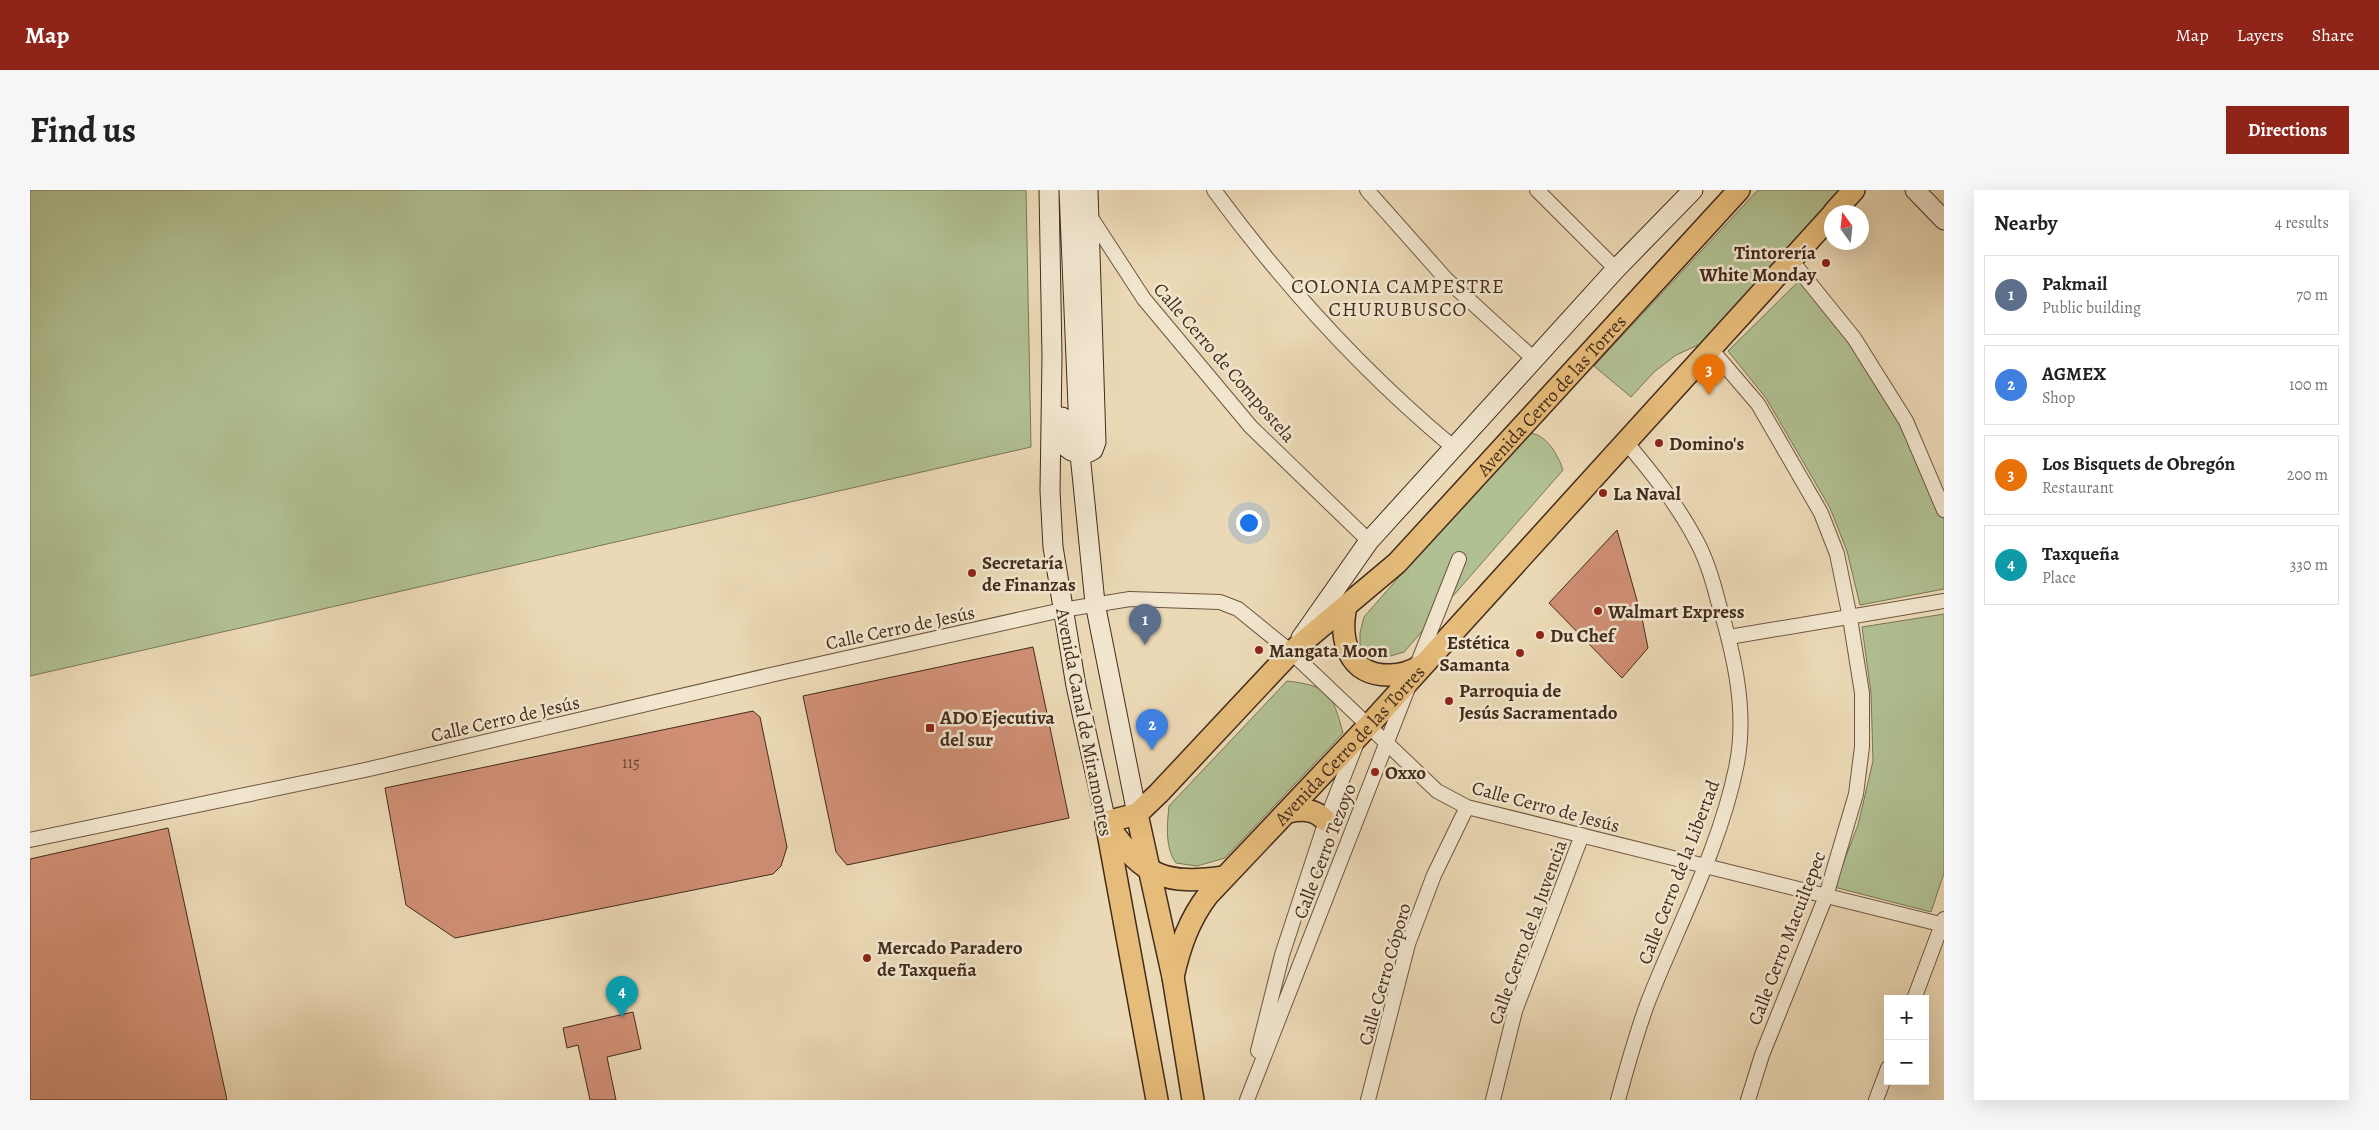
<!DOCTYPE html>
<html lang="en">
<head>
<meta charset="utf-8">
<style>
	:root { --surface:#fff; --page:#f6f6f6; --text:#222; --muted:#767676; --line:#e0e0e0; --accent:#8f2418 }
	body { margin:0; font-family:Alegreya,serif; background:var(--page); color:var(--text) }
	.controls { position:absolute; right:15px; bottom:15px; display:grid; overflow:hidden; border-radius:0px; box-shadow:0 5px 20px #0002 }
	.controls button { width:45px; height:45px; display:grid; place-items:center; padding:0; border:0; border-bottom:1px solid var(--line); background:var(--surface); color:var(--text); font:25px sans-serif }
	.compass { position:absolute; left:1794px; top:15px; width:45px; height:45px; border-radius:50%; background:var(--surface); box-shadow:0 5px 20px #0002; rotate:345deg }
	.you { position:absolute; left:1218px; top:332px; width:18px; height:18px; margin:-12px; border:4px solid #fff; border-radius:50%; background:#1a73e8; box-shadow:0 0 0 8px #1a73e833 }
	.badge { display:grid; place-items:center; width:32px; height:32px; border-radius:50%; background:var(--accent); color:#fff; font-size:16px; font-weight:700 }
	.pin { position:absolute; translate:-50% -41px; filter:drop-shadow(0 1px 2px #0008) }
	.pin::after { content:''; position:absolute; top:26px; width:18px; height:15px; background:inherit; clip-path:polygon(0 0,100% 0,50% 100%) }
	.list { margin:0; padding:0; list-style:none }
	h2 { display:flex; justify-content:space-between; align-items:center; height:65px; margin:0; padding:0 20px; font-size:21px }
	h2 small { font-size:16px; font-weight:400; color:var(--muted) }
	.list li { display:grid; grid-template-columns:32px 1fr auto; gap:15px; align-items:center; box-sizing:border-box; height:80px; margin:0 10px 10px; padding:0 10px; border:1px solid var(--line); border-radius:0px }
	.list b { display:block; font-size:19px; white-space:nowrap }
	.list p { margin:0; font-size:16px; white-space:nowrap; color:var(--muted) }
	.list em { font-size:16px; font-style:normal; color:var(--muted) }
	.map { position:relative; flex:none; width:1914px; height:910px; overflow:hidden; border-radius:0px }
	header { display:flex; align-items:center; gap:30px; box-sizing:border-box; height:70px; padding:0 25px; background:var(--accent); color:#fff }
	header strong { font-size:24px }
	nav { display:flex; gap:28px; margin-inline-start:auto; font-size:18px }
	.intro { display:flex; align-items:center; justify-content:space-between; box-sizing:border-box; height:120px; padding:0 30px }
	h1 { margin:0; font-size:35px }
	.button { padding:12px 22px; border-radius:0px; background:var(--accent); color:#fff; font-size:18px; font-weight:700 }
	main { display:flex; gap:30px; padding:0 30px }
	aside { flex:1; background:var(--surface); border-radius:0px; box-shadow:0 5px 20px #0002 }
	.map>svg:first-child { display:block }
</style>
</head>
<body>
<header>
<strong>Map</strong>
<nav><a>Map</a><a>Layers</a><a>Share</a></nav>
</header>
<div class="intro"><h1>Find us</h1><a class="button">Directions</a></div>
<main>
<div class="map">
<svg width="1914" height="910" viewBox="0 0 1914 910">
	<rect width="100%" height="100%" fill="#ebd9b5"/>
	<filter id="stains"><feTurbulence type="fractalNoise" baseFrequency=".004" numOctaves="4"/><feColorMatrix values="0 0 0 0 .2 0 0 0 0 .09 0 0 0 0 .02 0 0 0 .5 -.17"/></filter>
	<radialGradient id="worn" r=".72"><stop offset=".6" stop-color="#630" stop-opacity="0"/><stop offset="1" stop-color="#630" stop-opacity=".3"/></radialGradient>
	<!-- green -->
	<path fill="#b1c092" stroke="#7a7657" d="M0,0h996l5,257 -1001,229z
		M1728,0h89l-140,151 -31,14 -22,17 -23,25 -37,-31z
		M1773,87l52,58 89,169v85l-84,16 -13,-54 -17,-43 -64,-110 -38,-47z
		M1500,243c17,2 28,22 33,37l-159,182 -24,7 -20,-9v-17l4,-16 159,-182z
		M1914,424v259l-13,39 -97,-25 24,-62 15,-64 -2,-68 -9,-66z
		M1257,491c42,5 45,12 56,52l-118,125 -28,8 -21,-3c-11,-15 -9,-38 -7,-57z"/>
	<!-- building -->
	<path fill="#d08f75" stroke="#442b1c" d="M1587,340l25,88 6,30 -26,30 -73,-75z
		M1003,457l36,171 -222,47 -11,-13 -33,-156z
		M723,521l7,6 27,130 -6,19 -8,8 -318,64 -49,-33 -21,-117z
		M138,638l59,272h-197v-241z
		M603,822l8,37 -34,8 9,43h-26l-12,-55 -11,3 -4,-20z"/>
	<g fill="none" stroke-linecap="round" stroke-linejoin="round">
		<!-- street casing -->
		<g stroke="#6e5642" stroke-width="16">
			<path id="street" d="M1184,0c69,94 149,182 239,257
				M1337,0l79,89 88,80
				M1507,0l79,79
				M1060,26l54,83 107,128 118,114
				M1761,70l63,78 52,83 38,89
				M1680,158l48,56 63,109 16,41 13,64 12,75v54l-6,47 -30,102 -64,159 -14,45
				M1699,447l215,-36
				M1387,475l42,-106
				M0,650l335,-70 410,-96 287,-64 68,-11 90,3 18,7 53,43 146,139 30,16 477,118
				M1884,809l30,-80
				M1228,861l24,-96 44,-134 30,-76
				M1217,910l161,-412
				M1338,910l40,-156 26,-69 33,-68
				M1463,910l22,-89 67,-176
				M1588,910c9,-33 18,-66 30,-98 30,-77 71,-152 88,-234 12,-56 -2,-114 -18,-167 -5,-20 -12,-43 -22,-61 -19,-36 -44,-67 -70,-98
				M1846,910l12,-32"/>
		</g>
		<!-- secondary casing -->
		<g stroke="#442b1c" stroke-width="21">
			<path id="secondary" d="M1019,0l3,167 -2,134 3,56 23,139 30,136
				M1039,0l11,264 15,149 42,211
				M1885,0l29,30
				M1032,227c0,7 -1,17 1,24 4,12 20,16 30,9l3,-8 -8,-252
				M1271,448l68,-97 247,-272 77,-79"/>
		</g>
		<!-- primary casing -->
		<g stroke="#442b1c" stroke-width="24">
			<g id="primary">
				<path d="M1804,22l20,-22"/>
				<path d="M1316,416c-7,34 2,70 44,69 11,0 21,-3 30,-9"/>
				<path d="M1258,622c16,-3 27,-3 38,9"/>
				<path d="M1107,624l36,163 20,123"/>
				<path id="s1" d="M1076,632l31,-8 22,-21 132,-141 106,-89 342,-373"/>
				<path d="M1076,632l51,278"/>
				<path d="M1080,638c34,49 56,57 114,49"/>
				<path id="s2" d="M1143,787c7,-31 16,-57 35,-82l161,-170 463,-510"/>
			</g>
		</g>
		<!-- street -->
		<use href="#street" stroke="#f2e6cf" stroke-width="14"/>
		<!-- secondary -->
		<use href="#secondary" stroke="#f2e6cf" stroke-width="19"/>
		<!-- primary -->
		<use href="#primary" stroke="#e6bc7a" stroke-width="21"/>
	</g>
	<!-- markers -->
	<g fill="#8f2418" stroke="#f2e6cf" stroke-width="2">
		<circle cx="1796" cy="73" r="5"/>
		<circle cx="1629" cy="253" r="5"/>
		<circle cx="1573" cy="303" r="5"/>
		<circle cx="942" cy="383" r="5"/>
		<circle cx="1568" cy="421" r="5"/>
		<circle cx="1510" cy="445" r="5"/>
		<circle cx="1229" cy="460" r="5"/>
		<circle cx="1490" cy="463" r="5"/>
		<circle cx="1419" cy="511" r="5"/>
		<rect x="895" y="533" width="10" height="10" rx="2.5"/>
		<circle cx="1345" cy="582" r="5"/>
		<circle cx="837" cy="768" r="5"/>
	</g>
	<g text-anchor="middle" stroke-width="5" stroke-linejoin="round" paint-order="stroke">
		<!-- number labels -->
		<g font-size="16" fill="#674432">
			<text x="601" y="578">115</text>
		</g>
		<!-- poi labels -->
		<g font-size="19" font-weight="bold" fill="#442b1c" stroke="#f2e6cf" text-anchor="start">
			<text x="1786" y="69" text-anchor="end">Tintorería<tspan x="1786" dy="22">White Monday</tspan></text>
			<text x="1639" y="260">Domino's</text>
			<text x="1583" y="310">La Naval</text>
			<text x="952" y="379">Secretaría<tspan x="952" dy="22">de Finanzas</tspan></text>
			<text x="1578" y="428">Walmart Express</text>
			<text x="1520" y="452">Du Chef</text>
			<text x="1480" y="459" text-anchor="end">Estética<tspan x="1480" dy="22">Samanta</tspan></text>
			<text x="1239" y="467">Mangata Moon</text>
			<text x="1429" y="507">Parroquia de<tspan x="1429" dy="22">Jesús Sacramentado</tspan></text>
			<text x="910" y="534">ADO Ejecutiva<tspan x="910" dy="22">del sur</tspan></text>
			<text x="1355" y="589">Oxxo</text>
			<text x="847" y="764">Mercado Paradero<tspan x="847" dy="22">de Taxqueña</tspan></text>
		</g>
		<!-- street labels -->
		<g font-size="19" fill="#442b1c" stroke="#f2e6cf">
			<text transform="translate(1195 172) rotate(49)" y="7">Calle Cerro de Compostela</text>
			<text dy="7" stroke="none"><textPath href="#s1" startOffset="622">Avenida Cerro de las Torres</textPath></text>
			<text transform="translate(870 437) rotate(-12)" y="7">Calle Cerro de Jesús</text>
			<text transform="translate(475 528) rotate(-13)" y="7">Calle Cerro de Jesús</text>
			<text transform="translate(1055 532) rotate(79)" y="7">Avenida Canal de Miramontes</text>
			<text dy="7" stroke="none"><textPath href="#s2" startOffset="296">Avenida Cerro de las Torres</textPath></text>
			<text transform="translate(1516 616) rotate(15)" y="7">Calle Cerro de Jesús</text>
			<text transform="translate(1294 661) rotate(-69)" y="7">Calle Cerro Tezoyo</text>
			<text transform="translate(1648 682) rotate(-69)" y="7">Calle Cerro de la Libertad</text>
			<text transform="translate(1497 742) rotate(-70)" y="7">Calle Cerro de la Juvencia</text>
			<text transform="translate(1756 748) rotate(-69)" y="7">Calle Cerro Macuiltepec</text>
			<text transform="translate(1354 784) rotate(-74)" y="7">Calle Cerro Cóporo</text>
		</g>
		<!-- neighbourhood labels -->
		<g font-size="20" letter-spacing="1" fill="#442b1c" stroke="#f2e6cf">
			<text x="1368" y="103">COLONIA CAMPESTRE<tspan x="1368" dy="23">CHURUBUSCO</tspan></text>
		</g>
	</g>
	<rect width="100%" height="100%" filter="url(#stains)"/>
	<rect width="100%" height="100%" fill="url(#worn)"/>
</svg>
<div class="controls">
<button>+</button>
<button>−</button>
</div>
<svg class="compass" viewBox="-18 -18 36 36"><path d="M0-13l5 13h-10z" fill="#e53935"/><path d="M0 13l5-13h-10z" fill="#767676"/></svg>
<div class="you"></div>
<div class="pin badge" style="left:1115px;top:455px;background:#5c6f8a">1</div>
<div class="pin badge" style="left:1122px;top:560px;background:#3f7fe0">2</div>
<div class="pin badge" style="left:1679px;top:205px;background:#e8710a">3</div>
<div class="pin badge" style="left:592px;top:827px;background:#0f9aa8">4</div>
</div>
<aside>
<h2>Nearby<small>4 results</small></h2>
<ul class="list">
<li><span class="badge" style="background:#5c6f8a">1</span><div><b>Pakmail</b><p>Public building</p></div><em>70 m</em></li>
<li><span class="badge" style="background:#3f7fe0">2</span><div><b>AGMEX</b><p>Shop</p></div><em>100 m</em></li>
<li><span class="badge" style="background:#e8710a">3</span><div><b>Los Bisquets de Obregón</b><p>Restaurant</p></div><em>200 m</em></li>
<li><span class="badge" style="background:#0f9aa8">4</span><div><b>Taxqueña</b><p>Place</p></div><em>330 m</em></li>
</ul>
</aside>
</main>
</body>
</html>
